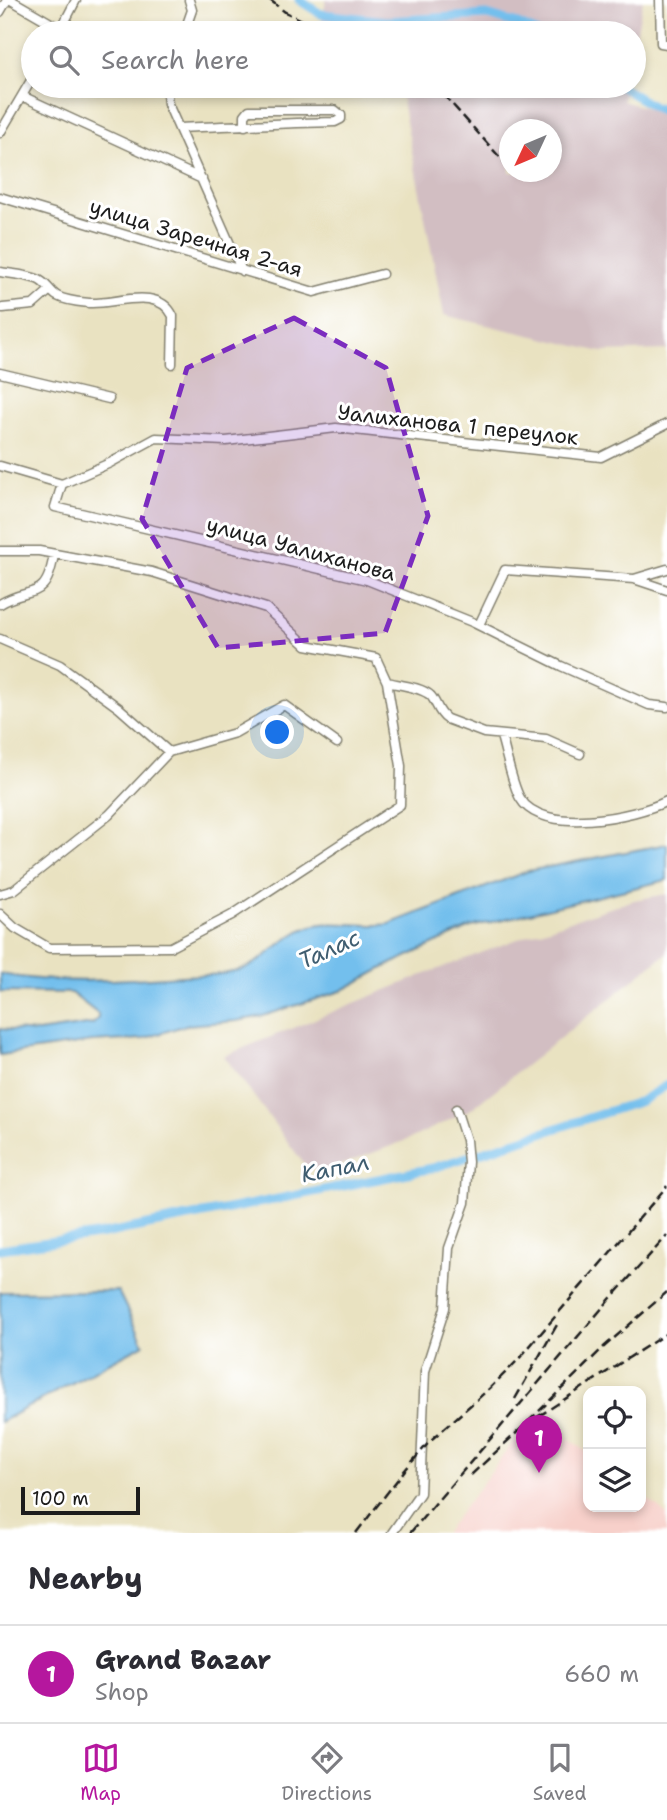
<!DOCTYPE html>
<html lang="en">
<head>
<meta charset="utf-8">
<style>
	:root { --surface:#fff; --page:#f7f7f7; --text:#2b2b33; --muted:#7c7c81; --line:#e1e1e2; --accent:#b5179e }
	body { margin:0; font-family:"Shantell Sans",sans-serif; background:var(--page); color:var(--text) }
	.controls { position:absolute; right:21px; bottom:21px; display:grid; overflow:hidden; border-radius:14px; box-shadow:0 4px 10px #0003 }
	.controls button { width:63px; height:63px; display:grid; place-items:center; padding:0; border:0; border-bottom:2px solid var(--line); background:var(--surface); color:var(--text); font:35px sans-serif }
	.compass { position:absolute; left:499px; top:119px; width:63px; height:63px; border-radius:50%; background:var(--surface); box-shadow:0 4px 10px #0003; rotate:226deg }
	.scale { position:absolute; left:21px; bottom:18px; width:119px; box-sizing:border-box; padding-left:7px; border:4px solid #1c1c1c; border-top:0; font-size:19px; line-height:24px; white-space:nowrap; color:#1c1c1c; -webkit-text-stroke:5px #fff; paint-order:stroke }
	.you { position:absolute; left:278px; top:733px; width:24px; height:24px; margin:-18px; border:5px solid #fff; border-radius:50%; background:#1a73e8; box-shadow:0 0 0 10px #1a73e833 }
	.badge { display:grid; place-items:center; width:46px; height:46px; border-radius:50%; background:var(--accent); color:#fff; font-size:23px; font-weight:700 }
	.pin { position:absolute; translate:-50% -58px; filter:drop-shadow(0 2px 4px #0008) }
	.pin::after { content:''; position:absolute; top:37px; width:24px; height:21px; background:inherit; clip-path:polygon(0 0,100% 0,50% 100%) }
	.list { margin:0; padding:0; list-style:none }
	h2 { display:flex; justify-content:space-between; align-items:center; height:91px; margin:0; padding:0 28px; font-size:30px }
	h2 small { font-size:23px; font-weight:400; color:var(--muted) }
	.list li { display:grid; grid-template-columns:46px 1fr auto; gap:21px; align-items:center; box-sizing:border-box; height:98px; padding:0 28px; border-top:2px solid var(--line) }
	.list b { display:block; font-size:26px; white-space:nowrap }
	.list p { margin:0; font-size:23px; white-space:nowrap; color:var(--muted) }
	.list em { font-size:23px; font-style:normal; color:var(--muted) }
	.icon { flex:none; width:38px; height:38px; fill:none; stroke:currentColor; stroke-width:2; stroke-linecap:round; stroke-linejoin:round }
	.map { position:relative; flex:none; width:667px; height:1533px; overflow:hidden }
	.search { position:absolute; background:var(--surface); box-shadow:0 4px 10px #0003; left:21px; right:21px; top:21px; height:77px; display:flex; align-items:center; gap:18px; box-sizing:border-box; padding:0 24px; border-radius:38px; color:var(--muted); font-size:26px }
	.sheet { height:189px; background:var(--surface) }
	nav { display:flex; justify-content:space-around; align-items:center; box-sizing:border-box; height:98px; border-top:2px solid var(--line); background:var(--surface); font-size:19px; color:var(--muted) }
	nav a { display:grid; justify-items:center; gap:4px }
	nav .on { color:var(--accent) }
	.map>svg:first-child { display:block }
</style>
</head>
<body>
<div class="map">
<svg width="667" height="1533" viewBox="0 0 667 1533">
	<rect width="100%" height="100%" fill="#fff"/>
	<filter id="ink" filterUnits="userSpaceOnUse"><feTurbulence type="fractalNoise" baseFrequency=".0143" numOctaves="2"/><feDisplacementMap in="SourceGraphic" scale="14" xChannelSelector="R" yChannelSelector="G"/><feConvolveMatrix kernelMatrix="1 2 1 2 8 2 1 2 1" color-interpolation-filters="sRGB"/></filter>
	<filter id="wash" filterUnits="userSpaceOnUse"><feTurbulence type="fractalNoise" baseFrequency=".00686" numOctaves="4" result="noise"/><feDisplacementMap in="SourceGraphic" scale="28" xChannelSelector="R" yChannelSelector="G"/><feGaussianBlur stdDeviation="1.57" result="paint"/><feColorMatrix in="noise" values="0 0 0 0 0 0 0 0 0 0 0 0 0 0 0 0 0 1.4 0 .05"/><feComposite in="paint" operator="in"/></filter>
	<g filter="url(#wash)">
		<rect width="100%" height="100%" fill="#e9e2c1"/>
		<!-- built -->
		<path fill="#f7d0ca" d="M535,1413l53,40v54h53v-14l26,22v18h-222z"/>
		<!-- industrial -->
		<path fill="#d2bec2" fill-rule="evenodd" d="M326,0h317l-9,46v-13h-314z
			M399,86h226l-2,15 44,13v236l-65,2 -158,-37zM510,130h42v42h-42z
			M667,894v59l-197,157 -58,28 -84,32 -21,-2 -83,-112 199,-81 108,-41 103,-34z"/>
		<!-- water -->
		<path fill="#73bfed" stroke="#486e84" stroke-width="2" d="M667,844v36l-196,47 -82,38 -48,26 -78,25 -27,5 -50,4 -43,14 -51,3 -92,13v-26l38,3 55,-8 5,-6v-4l-27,-21 -71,-1v-18c59,11 122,6 182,2 22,-1 44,0 64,-8 23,-10 38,-33 63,-41 22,-8 54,1 80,-3l139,-53z
			M118,1291l26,53 -144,78v-130z"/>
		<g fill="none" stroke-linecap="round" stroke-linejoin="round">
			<!-- canal -->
			<path stroke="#73bfed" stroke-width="9" d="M299,0l22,14 66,7 100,-6 31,9 19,9
				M620,86l34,21 13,5
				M0,1249l103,-15 330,-66 208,-67 26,-16"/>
		</g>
	</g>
	<g filter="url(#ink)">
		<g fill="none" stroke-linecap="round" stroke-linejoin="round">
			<!-- minor casing -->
			<g stroke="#827f6e" stroke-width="11">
				<path id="minor" d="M11,0l50,29
					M660,0l1,43 6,1
					M0,12l7,-12
					M60,31l16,-31
					M184,33l8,-23 -3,-10
					M166,86l2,18 74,167
					M22,96l180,83
					M180,128c51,-2 103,-5 155,-6l6,-3v-4l-6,-5h-86l-4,5v11
					M0,133l33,-56
					M0,197l314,95 68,-18
					M0,272c12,2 26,3 37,7 9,3 13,13 20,17 9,5 22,6 32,7 26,2 69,-18 84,13l-1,48
					M3,308l30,-3 17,-15
					M0,373l109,26
					M0,466l62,18 48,-21 46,-25 70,3 110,-13 265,29 66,-33
					M62,484l-7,23 312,73 105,42 89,44 88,39 18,2
					M0,551h39l113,21 114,36 40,37 70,13 11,24c12,3 35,5 44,14 6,7 7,17 16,23l37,14 62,6 34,15
					M634,579l33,-10
					M0,604c31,-19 46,0 54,-50
					M479,625l26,-55 129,9 33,11
					M0,639l60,26 59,43 50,44
					M501,736c5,16 11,48 19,62 22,38 115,19 147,3
					M0,894l14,-4 95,-75 60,-63 66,-19 49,-28 53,38
					M0,914l15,14 34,20 122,-1 61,-32 168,-110 1,-39 -14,-84
					M392,1533l28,-40 5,-122 20,-63 4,-60 16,-45 3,-41 -2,-22 -10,-31"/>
			</g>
			<!-- minor -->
			<use href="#minor" stroke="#fff" stroke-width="8"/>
			<!-- rail -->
			<path stroke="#1c1c1c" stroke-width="2.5" stroke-dasharray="10 5" stroke-linecap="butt" d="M270,0l15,12 44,21
				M430,86l13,8 62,69
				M667,1292l-62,54 -80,79 142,-92
				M515,1399l43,-76
				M471,1475l54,-50
				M356,1533l49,-63 26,-30 59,-52 28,-28 149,-174
				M410,1533l200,-234 57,-63"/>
		</g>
	</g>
	<!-- marked area -->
	<path fill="#7b2cbf" fill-opacity="0.2" stroke="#7b2cbf" stroke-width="5" stroke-dasharray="14 9" stroke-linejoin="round" d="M294,318l92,50 42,148 -43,117 -167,15 -76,-129 45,-151z"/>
	<g text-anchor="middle" stroke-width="6" stroke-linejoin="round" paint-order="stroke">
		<!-- street labels -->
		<g font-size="21" fill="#1c1c1c" stroke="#fff">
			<text transform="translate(196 238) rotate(17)" y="7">улица Заречная 2-ая</text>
			<text transform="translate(458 425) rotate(6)" y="7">Уалиханова 1 переулок</text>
			<text transform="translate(301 549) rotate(15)" y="7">улица Уалиханова</text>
		</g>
		<!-- water labels -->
		<g font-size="23" font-style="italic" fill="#3f5d70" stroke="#fff">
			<text transform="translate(329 949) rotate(-24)" y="8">Талас</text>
			<text transform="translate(335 1168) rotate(-11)" y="8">Капал</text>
		</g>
	</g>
</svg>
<div class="controls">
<button><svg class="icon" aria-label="locate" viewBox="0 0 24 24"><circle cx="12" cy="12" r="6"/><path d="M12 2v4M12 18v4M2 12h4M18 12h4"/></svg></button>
<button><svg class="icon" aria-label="layers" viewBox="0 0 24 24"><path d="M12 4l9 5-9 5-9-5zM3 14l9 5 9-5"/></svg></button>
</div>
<svg class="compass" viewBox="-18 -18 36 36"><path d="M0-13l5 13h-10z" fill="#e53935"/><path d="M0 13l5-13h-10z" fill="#7c7c81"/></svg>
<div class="scale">100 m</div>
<div class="you"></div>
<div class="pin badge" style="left:539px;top:1473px">1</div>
<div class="search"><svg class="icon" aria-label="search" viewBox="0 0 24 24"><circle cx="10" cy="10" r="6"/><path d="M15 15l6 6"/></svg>Search here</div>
</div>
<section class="sheet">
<h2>Nearby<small></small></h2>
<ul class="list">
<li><span class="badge">1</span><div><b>Grand Bazar</b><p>Shop</p></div><em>660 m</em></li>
</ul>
</section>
<nav>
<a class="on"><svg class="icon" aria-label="map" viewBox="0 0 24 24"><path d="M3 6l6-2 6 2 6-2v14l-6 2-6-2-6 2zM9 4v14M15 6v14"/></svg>Map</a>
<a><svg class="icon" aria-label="directions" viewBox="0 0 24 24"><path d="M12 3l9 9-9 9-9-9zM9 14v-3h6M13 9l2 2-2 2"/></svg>Directions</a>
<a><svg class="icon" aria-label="saved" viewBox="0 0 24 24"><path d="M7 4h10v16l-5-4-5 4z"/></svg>Saved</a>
</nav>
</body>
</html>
